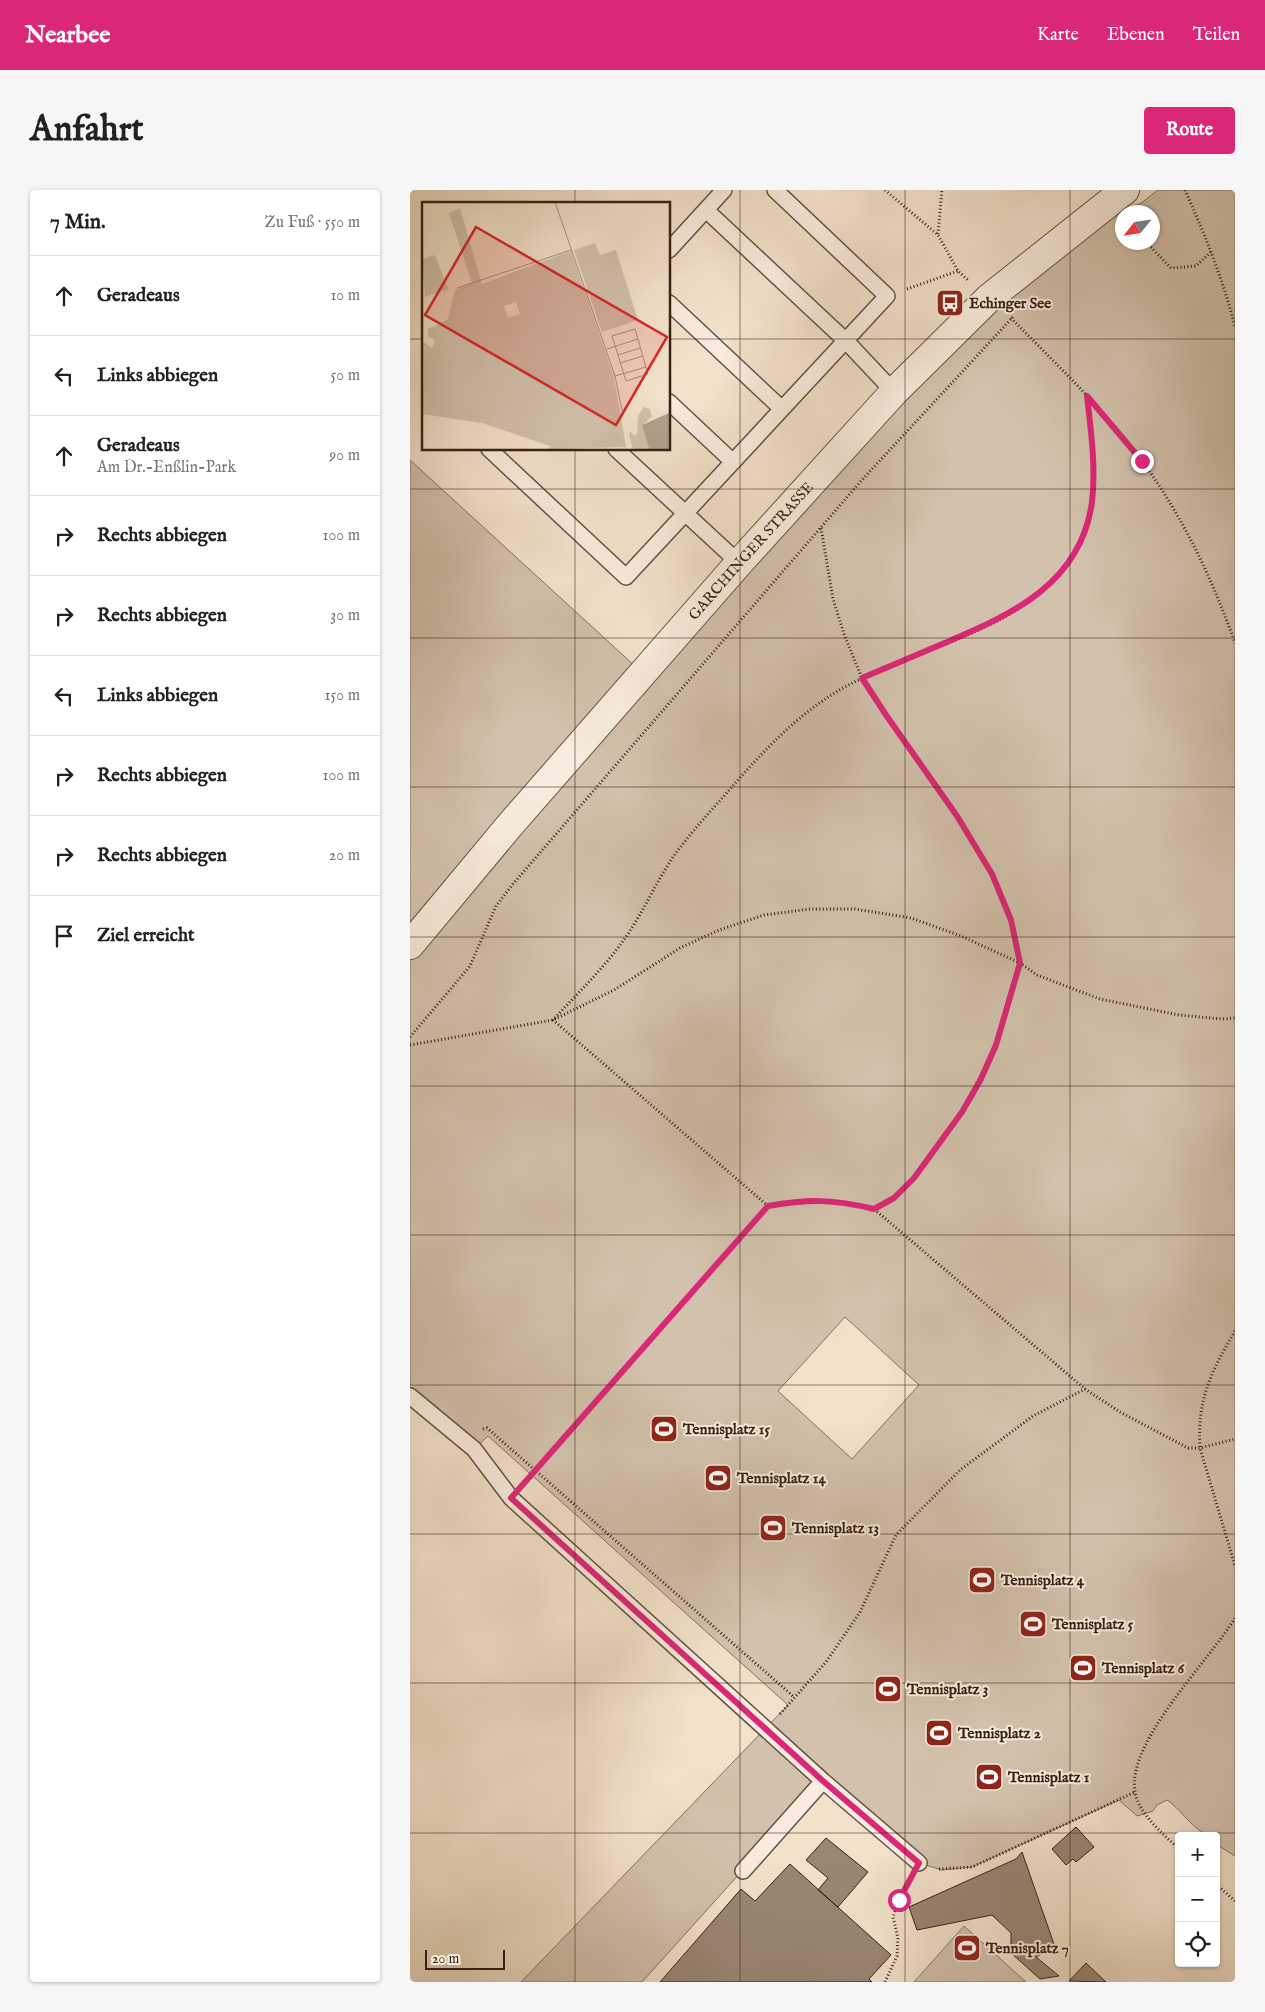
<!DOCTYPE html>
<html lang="de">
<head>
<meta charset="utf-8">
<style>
	:root { --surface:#fff; --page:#f6f6f6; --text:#222; --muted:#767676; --line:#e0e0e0; --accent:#db2777 }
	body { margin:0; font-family:"IM FELL English",serif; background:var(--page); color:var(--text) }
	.controls { position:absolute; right:15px; bottom:15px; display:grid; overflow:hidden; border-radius:5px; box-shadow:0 1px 4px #0004 }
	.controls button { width:45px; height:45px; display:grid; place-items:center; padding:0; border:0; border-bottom:1px solid var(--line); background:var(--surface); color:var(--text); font:25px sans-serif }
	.compass { position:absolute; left:705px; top:15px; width:45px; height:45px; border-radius:50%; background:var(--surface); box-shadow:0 1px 4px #0004; rotate:240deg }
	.scale { position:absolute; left:15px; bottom:12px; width:80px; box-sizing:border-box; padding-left:5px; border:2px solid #372217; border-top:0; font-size:14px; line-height:18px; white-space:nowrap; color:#372217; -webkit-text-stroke:4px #f7ecdd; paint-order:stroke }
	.stop { position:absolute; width:15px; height:15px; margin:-11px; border:4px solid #db2777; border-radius:50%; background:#fff }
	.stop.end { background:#db2777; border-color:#fff; box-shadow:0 1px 5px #0008 }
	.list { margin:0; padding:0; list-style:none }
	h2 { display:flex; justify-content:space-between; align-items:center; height:65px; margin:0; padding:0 20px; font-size:21px }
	h2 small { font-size:16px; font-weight:400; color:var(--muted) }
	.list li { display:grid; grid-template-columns:32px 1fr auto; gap:15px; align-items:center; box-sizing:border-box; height:80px; padding:0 20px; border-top:1px solid var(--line) }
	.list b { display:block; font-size:19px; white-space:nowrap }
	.list p { margin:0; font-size:16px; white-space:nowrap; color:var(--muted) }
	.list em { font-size:16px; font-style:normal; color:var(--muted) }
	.icon { flex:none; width:28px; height:28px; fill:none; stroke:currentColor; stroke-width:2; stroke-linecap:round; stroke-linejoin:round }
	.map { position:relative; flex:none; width:825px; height:1792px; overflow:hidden; border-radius:5px }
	header { display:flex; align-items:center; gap:30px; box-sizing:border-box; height:70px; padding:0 25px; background:var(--accent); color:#fff }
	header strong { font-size:24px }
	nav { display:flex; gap:28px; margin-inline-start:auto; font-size:18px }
	.intro { display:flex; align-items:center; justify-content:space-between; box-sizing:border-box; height:120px; padding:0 30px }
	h1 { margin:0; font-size:35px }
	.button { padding:12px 22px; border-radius:5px; background:var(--accent); color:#fff; font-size:18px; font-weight:700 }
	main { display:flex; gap:30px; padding:0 30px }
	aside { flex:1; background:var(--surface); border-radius:5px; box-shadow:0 1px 4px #0004 }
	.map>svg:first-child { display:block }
</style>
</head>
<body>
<header>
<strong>Nearbee</strong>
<nav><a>Karte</a><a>Ebenen</a><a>Teilen</a></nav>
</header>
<div class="intro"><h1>Anfahrt</h1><a class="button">Route</a></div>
<main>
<aside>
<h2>7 Min.<small>Zu Fuß · 550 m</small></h2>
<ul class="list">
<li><svg class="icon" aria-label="ahead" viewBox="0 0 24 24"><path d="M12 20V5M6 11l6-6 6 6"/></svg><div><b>Geradeaus</b></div><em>10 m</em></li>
<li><svg class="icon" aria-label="left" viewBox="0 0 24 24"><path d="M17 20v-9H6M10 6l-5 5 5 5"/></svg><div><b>Links abbiegen</b></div><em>50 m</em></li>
<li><svg class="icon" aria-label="ahead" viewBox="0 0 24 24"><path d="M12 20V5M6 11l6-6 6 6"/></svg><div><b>Geradeaus</b><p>Am Dr.-Enßlin-Park</p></div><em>90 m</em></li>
<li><svg class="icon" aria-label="right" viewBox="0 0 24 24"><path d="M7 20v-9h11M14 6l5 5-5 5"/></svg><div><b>Rechts abbiegen</b></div><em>100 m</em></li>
<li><svg class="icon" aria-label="right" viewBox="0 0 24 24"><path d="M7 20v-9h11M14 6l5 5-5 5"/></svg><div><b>Rechts abbiegen</b></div><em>30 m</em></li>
<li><svg class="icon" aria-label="left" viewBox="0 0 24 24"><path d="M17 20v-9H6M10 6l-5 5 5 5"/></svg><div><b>Links abbiegen</b></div><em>150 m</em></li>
<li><svg class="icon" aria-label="right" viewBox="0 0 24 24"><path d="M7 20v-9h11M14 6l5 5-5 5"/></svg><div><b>Rechts abbiegen</b></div><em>100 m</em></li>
<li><svg class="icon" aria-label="right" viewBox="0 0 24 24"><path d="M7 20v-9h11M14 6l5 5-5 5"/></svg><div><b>Rechts abbiegen</b></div><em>20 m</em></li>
<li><svg class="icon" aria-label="arrive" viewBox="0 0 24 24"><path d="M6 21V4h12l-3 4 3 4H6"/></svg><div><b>Ziel erreicht</b></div></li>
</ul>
</aside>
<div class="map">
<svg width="825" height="1792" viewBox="0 0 825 1792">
	<rect width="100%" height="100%" fill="#f2e2cb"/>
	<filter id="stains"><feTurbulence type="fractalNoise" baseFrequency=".004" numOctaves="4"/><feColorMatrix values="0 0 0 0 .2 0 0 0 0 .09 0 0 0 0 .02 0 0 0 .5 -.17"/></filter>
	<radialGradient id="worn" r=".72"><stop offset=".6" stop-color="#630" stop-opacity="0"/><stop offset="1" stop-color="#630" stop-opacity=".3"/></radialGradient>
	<!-- green -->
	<path fill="#d2c1ac" stroke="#847262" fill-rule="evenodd" d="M748,0h77v1666l-19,-12v-8c-21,0 -32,-25 -49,-36l-10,5 -4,6 -16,5 -18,-16 -147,67 -30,3 -23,-7 -96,-82 -181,201h-121l267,-277 -300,-269 -14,13 -64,-55v-437l296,-349 201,-214 109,-102 102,-80 22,-8zM712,22h30v30h-30zM435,1127l74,68 -67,74 -74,-68z
		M0,270l226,207 -226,259z
		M554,1736l62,56h-112z"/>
	<!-- building -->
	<path fill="#988675" stroke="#372217" d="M666,1637l18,20 -18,15 -3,-3 -7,6 -14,-16z
		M416,1648l42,34 -30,35 -20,-17 10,-12 -22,-18z
		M612,1662l33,95 -19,10 23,19 -19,3 -29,-26v-20l-19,-18 -75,15 -8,-23 107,-48z
		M380,1674l101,91 -22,24 3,3h-212l81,-93 14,12z
		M676,1773l20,19 -37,-1z"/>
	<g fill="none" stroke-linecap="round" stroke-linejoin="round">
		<!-- service casing -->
		<g stroke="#665244" stroke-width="18">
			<path id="service" d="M296,20l140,131 48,51
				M259,60l55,-60
				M259,113l113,106
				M259,212l64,60
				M79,259l137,128 261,-281 -112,-106
				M206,259l123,114
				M0,1206l64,53 37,49 312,283 96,82
				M333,1681l80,-90"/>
		</g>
		<!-- minor casing -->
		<g stroke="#665244" stroke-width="30">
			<g id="minor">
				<path id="s1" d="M0,755l100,-120 229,-262 155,-171 95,-94 136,-108"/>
			</g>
		</g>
		<!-- path -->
		<path stroke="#372217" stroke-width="3" stroke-dasharray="1 2.5" stroke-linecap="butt" d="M475,0l53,45 20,36 11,10
			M775,0c20,45 38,89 50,137
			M528,44l4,-44
			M736,52l25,26 25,-2 16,-15
			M497,99l51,-18
			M601,128c45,46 93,91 131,143 41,56 70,117 93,182
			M411,338l12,71 12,38 17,41 23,37 72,101 35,57 19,47 9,43 -24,82 -34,67 -48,65 -20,21 -20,11
			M0,847l60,-71 26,-60 17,-22 348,-403 152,-164
			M0,855l143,-25 61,-30 66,-42 39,-18 45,-15 46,-6h45l56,9 50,18 59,27 17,12 63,24 79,16 43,4 13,-1
			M358,1016l-215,-186c24,-26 50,-51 70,-79 19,-26 32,-57 50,-84 15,-21 33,-41 51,-61 33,-38 68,-77 112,-104 65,-39 184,-61 227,-123 7,-10 16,-22 20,-33 16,-46 9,-94 4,-140
			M825,1141c-24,41 -38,68 -35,117l35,118
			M73,1239l4,-1 307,269
			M114,1292l244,-276c41,-7 65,-7 106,3l211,180 35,23 68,36h12l35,-9
			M370,1524l46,-52 34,-50 36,-77 64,-65 73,-54 52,-27
			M769,1659c-15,-14 -41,-36 -44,-57 -9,-50 75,-132 100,-174
			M529,1679l33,-2 163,-75
			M806,1694l19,17
			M475,1792l12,-26 1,-18 -5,-21 6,-17 10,-19"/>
		<!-- service -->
		<use href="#service" stroke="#f7ecdd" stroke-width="15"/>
		<!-- minor -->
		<use href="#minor" stroke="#f7ecdd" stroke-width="28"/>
	</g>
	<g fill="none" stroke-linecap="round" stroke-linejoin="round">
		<!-- route -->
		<path stroke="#db2777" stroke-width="6" d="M489,1710l20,-37 -96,-82 -312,-283 257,-292c41,-7 65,-7 106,3l20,-11 20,-20 48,-66 19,-33 15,-34 24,-82 -9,-43 -19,-46 -35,-58 -71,-101 -24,-37c28,-12 56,-24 85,-36 66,-28 134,-59 145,-140 4,-35 -1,-71 -5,-106l55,65"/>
	</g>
	<!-- grid -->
	<path fill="none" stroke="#372217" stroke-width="1" stroke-opacity="0.55" d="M165,0v14M330,0v1792M495,0v1792M660,0v1792M0,149h14M259,149h566M165,259v1533M0,299h825M0,448h825M0,597h825M0,747h825M0,896h825M0,1045h825M0,1195h825M0,1344h825M0,1493h825M0,1643h825"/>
	<!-- icons -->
	<defs>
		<g id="bus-square" transform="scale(1.4375)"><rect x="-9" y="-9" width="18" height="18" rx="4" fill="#8f2418" stroke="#f7ecdd"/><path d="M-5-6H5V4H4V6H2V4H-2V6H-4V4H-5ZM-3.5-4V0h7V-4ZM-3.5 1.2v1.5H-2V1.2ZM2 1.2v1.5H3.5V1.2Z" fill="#fff"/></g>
		<g id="stadium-square" transform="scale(1.4375)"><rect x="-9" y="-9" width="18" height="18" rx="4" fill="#8f2418" stroke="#f7ecdd"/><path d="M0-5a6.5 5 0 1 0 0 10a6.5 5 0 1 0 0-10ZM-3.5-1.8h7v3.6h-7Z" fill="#fff"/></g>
	</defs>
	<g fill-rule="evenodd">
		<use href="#bus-square" x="540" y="113"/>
		<use href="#stadium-square" x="254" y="1239"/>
		<use href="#stadium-square" x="308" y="1288"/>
		<use href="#stadium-square" x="363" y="1338"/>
		<use href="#stadium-square" x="572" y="1390"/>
		<use href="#stadium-square" x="623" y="1434"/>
		<use href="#stadium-square" x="673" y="1478"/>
		<use href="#stadium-square" x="478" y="1499"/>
		<use href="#stadium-square" x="529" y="1543"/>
		<use href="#stadium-square" x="579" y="1587"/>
		<use href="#stadium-square" x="557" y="1758"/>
	</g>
	<g text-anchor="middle" stroke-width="4" stroke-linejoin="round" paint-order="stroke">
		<!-- poi labels -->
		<g font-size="15" font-weight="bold" fill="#372217" stroke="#f7ecdd" text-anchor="start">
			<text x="559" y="118">Echinger See</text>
			<text x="273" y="1244">Tennisplatz 15</text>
			<text x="327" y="1293">Tennisplatz 14</text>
			<text x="382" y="1343">Tennisplatz 13</text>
			<text x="591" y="1395">Tennisplatz 4</text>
			<text x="642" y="1439">Tennisplatz 5</text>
			<text x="692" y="1483">Tennisplatz 6</text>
			<text x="497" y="1504">Tennisplatz 3</text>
			<text x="548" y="1548">Tennisplatz 2</text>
			<text x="598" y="1592">Tennisplatz 1</text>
			<text x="576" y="1763">Tennisplatz 7</text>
		</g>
		<!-- street labels -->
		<g font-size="15" fill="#372217" stroke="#f7ecdd">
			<text dy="5" stroke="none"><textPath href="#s1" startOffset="521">GARCHINGER STRASSE</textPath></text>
		</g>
	</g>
	<!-- overview -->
	<g transform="translate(12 12)">
		<rect width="248" height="248" fill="#f2e2cb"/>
		<path d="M38,6l22,76 89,-33 43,126 12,70 -76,2v-3l-68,-23 -60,-9v-73l10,7 3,-8 -7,-4v-7l20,-10 7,-29 17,-7 -23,-70zM94,100l4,12 -12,4 -4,-12zM173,41l5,12 16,-5 22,70 -36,12 -28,-82zM13,53l13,34 -23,8 -3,-38zM222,205l6,2 2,8 -10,8 7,24h-16l-4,-14 1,-4 4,5 3,-2 1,-18z" fill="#d2c1ac" fill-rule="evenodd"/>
		<path d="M247,211v36h-20l-7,-24z" fill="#b2a18e"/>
		<path fill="none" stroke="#a79583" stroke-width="1" d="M133,0l60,174 8,39M35,86l114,-38M213,127l13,45 -22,7 -14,-45zM185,147l31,-10M196,153l22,-7M198,161l23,-7M193,174l31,-9"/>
		<path fill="#d62828" fill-opacity="0.15" stroke="#d62828" stroke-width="2.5" d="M54,25l191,110 -51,88 -191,-110z"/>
		<rect width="248" height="248" fill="none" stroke="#372217" stroke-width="2.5"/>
	</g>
	<rect width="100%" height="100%" filter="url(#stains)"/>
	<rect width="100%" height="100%" fill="url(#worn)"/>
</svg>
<div class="controls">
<button>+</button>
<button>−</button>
<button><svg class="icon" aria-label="locate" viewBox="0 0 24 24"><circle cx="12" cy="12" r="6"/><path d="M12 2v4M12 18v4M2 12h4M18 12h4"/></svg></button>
</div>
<svg class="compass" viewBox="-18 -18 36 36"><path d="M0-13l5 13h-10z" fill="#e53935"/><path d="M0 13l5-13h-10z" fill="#767676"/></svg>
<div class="scale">20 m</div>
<div class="stop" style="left:489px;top:1710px"></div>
<div class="stop end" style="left:732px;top:271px"></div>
</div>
</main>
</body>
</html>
